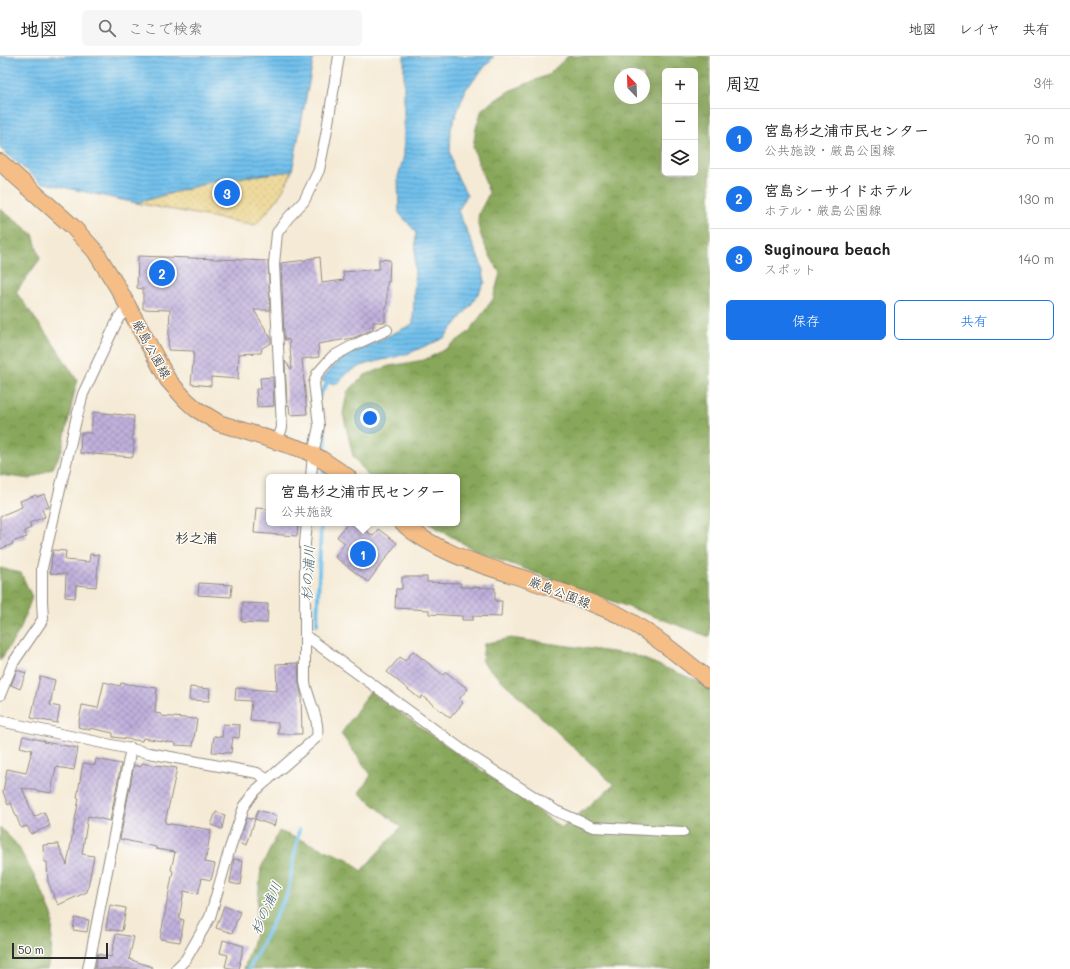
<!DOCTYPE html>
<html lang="ja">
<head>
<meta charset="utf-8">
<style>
	:root { --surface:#fff; --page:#f6f6f6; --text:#222; --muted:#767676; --line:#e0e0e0; --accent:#1a73e8 }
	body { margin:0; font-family:Mali,"Klee One",sans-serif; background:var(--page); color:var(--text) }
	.controls { position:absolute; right:12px; top:12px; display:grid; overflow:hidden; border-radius:6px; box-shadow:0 4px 16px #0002 }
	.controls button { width:36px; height:36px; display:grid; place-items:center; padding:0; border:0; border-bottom:1px solid var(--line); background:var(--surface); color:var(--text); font:20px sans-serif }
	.compass { position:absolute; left:614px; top:12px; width:36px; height:36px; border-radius:50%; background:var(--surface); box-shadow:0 4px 16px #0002; rotate:337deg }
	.scale { position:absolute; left:12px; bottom:10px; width:96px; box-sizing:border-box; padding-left:4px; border:2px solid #2b2b2b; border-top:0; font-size:11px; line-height:14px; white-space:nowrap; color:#2b2b2b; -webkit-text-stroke:3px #fdfcf7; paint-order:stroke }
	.you { position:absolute; left:370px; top:362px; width:14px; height:14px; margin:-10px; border:3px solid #fff; border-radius:50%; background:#1a73e8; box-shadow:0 0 0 6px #1a73e833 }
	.badge { display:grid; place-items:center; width:26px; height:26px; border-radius:50%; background:var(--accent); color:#fff; font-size:13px; font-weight:700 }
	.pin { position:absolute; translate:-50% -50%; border:2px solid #fff; box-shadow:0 1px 4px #0006 }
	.popup { position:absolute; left:266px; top:418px; width:194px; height:52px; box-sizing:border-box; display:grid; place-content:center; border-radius:6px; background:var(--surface); filter:drop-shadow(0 1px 3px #0005); font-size:13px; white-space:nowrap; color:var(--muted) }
	.popup b { font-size:15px; color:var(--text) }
	.popup::after { content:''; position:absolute; left:50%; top:100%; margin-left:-8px; border:8px solid transparent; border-top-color:var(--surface) }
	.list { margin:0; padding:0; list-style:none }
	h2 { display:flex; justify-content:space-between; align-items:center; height:52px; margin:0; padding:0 16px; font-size:17px }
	h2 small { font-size:13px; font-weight:400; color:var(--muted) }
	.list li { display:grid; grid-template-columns:26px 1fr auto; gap:12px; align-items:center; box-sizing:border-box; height:60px; padding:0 16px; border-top:1px solid var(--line) }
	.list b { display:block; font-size:15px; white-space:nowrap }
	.list p { margin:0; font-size:13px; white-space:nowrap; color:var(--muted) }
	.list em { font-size:13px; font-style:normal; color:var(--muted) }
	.actions { display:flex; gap:8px; padding:12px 16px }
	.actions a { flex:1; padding:9px 0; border:1px solid var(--accent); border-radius:6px; text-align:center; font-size:14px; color:var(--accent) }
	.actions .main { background:var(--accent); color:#fff }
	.icon { flex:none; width:22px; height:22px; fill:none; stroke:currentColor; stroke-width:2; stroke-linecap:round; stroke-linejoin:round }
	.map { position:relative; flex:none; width:710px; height:913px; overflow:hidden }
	header { display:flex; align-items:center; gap:24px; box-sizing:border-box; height:56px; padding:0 20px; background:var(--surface); border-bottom:1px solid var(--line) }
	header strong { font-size:19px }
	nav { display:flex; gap:22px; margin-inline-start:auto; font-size:14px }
	.search { width:280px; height:36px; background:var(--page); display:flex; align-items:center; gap:10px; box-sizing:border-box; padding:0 14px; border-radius:6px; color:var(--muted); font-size:15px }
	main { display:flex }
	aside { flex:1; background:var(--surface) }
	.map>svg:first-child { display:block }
</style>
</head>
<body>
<header>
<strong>地図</strong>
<div class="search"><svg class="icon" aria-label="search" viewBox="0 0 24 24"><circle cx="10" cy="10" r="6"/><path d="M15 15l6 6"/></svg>ここで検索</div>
<nav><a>地図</a><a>レイヤ</a><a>共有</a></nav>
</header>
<main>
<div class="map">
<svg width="710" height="913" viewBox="0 0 710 913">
	<defs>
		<pattern id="forest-crowns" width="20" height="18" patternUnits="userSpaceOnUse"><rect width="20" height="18" fill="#88a75a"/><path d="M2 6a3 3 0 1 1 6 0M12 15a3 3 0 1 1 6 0" fill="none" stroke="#6f884b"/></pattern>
		<pattern id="sand-dots" width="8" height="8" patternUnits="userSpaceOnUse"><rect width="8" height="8" fill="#eeda9e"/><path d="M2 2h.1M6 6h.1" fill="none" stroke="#cb8" stroke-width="1.8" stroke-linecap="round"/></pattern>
		<pattern id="water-rules" width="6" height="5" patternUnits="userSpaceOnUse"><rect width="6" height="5" fill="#71c0ec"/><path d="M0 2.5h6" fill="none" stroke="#5d9cbf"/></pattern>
		<pattern id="building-cross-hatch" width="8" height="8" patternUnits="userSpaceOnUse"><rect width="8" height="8" fill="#bfb0dc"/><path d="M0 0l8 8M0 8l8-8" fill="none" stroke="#9b8fb3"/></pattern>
	</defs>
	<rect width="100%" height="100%" fill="#fdfcf7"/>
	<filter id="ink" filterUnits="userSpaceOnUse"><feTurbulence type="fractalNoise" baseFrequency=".025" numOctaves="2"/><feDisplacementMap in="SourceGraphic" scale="8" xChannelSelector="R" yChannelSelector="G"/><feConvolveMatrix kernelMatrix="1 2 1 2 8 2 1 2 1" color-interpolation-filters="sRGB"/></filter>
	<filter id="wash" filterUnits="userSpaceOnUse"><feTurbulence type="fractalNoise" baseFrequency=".012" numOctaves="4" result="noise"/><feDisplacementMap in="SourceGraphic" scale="16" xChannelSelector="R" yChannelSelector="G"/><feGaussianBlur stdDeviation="0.9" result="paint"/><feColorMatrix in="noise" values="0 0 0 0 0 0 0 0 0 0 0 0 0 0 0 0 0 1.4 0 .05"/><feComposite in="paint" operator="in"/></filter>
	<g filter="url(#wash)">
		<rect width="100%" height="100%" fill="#f5ead5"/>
		<!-- forest -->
		<path fill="url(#forest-crowns)" stroke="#5a6942" fill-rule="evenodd" d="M568,0h142v581l-234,-86 -48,-28h29v-46h-88l-16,-21 -10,-42 4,-22 18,-17 24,-9 35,-6 20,-10 25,-18 24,-33 7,-26c-9,-15 -26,-42 -21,-60 3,-6 7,-13 10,-20l-16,-46 3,-19 6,-19 27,-18 39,-16zM665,15h30v102h-30zM620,18h24v24h-24z
			M0,153l33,25 7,25 -24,33 39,54 22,34 -15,70 -9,18 -23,11 -30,-4z
			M0,512l21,5 11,24 -12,33 -20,31z
			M510,582l124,17 76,31v283h-466l10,-30 7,-71 18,-37 71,29 11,11 40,-44 -42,-34 12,-18 -30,-41 29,-43 192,137 52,-43 -132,-123 2,-18z
			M0,771l18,19 23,43 12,28 -2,37 -4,15h-47z"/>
		<!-- sand -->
		<path fill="url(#sand-dots)" stroke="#8c8264" d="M292,115c-8,22 -21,37 -37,54l-119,-22 82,-23z"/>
		<!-- water -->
		<path fill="url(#water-rules)" stroke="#4e768c" d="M0,0h314l-22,115 -74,9 -82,23 -96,-21 -40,-34z
			M404,0h90l-28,33 -15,39 -1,24 4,18 13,25 -9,16 24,55 3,16 -14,23 -27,33 -37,16 -41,10 -18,8 -11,12 -17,-3 20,-22 73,-35 3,-92 -17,-19 -1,-36 6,-22z"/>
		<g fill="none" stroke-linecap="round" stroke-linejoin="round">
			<!-- stream -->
			<path stroke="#71c0ec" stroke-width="4" d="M319,341v-1l9,-14
				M322,358l4,25 -1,18
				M324,421l1,-12
				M317,568l4,-101
				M249,913l39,-77 11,-62"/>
		</g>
		<g id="blocks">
			<!-- building -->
			<path fill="url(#building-cross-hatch)" d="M138,200l130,5 2,49h-16l17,28v5l-9,5 -1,5 -22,1 -1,25 -27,-2v9l-20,-2 3,-33 -26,-1 2,-40 -27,-1v-20l-6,-1z
				M320,201l2,26 22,-3 -1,-8 36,-3v-10l11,1 -1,22h-2v26h-2v14h-12v7l-20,9 -35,6 1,13 -17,2 5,55 -17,1 -1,-10h-2l-2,-44 6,8h1l-3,-30 -4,1 -1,-4 -3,-73 26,-3v-1z
				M273,321l1,29 -17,1 -1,-18h5l-1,-11z
				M93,356l41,4 -2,24h2l-1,17 -53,-4 1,-20h10z
				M44,438l5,13 -7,2 3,8 -16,6 2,5 -7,3 3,6 -15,5 1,2 -13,5v-33l22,-9 -2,-6 16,-6 1,2z
				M256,452l13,1v14h29l-1,13 -43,-3z
				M348,467h7l18,13 5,-7 19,14 -29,39 -33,-25 10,-14 -8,-6z
				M53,494l13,1 -1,9 24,2 1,-8 9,1 -3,32 -20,-2 -1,13 -10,-1 1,-23 -16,-1z
				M402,521h25v5l34,1 -1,4 35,1v13h7l-1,16 -28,-1v4h-11v-4l-33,-2v-4l-34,-2 1,-19h6z
				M199,527l33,2 -1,12 -33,-2z
				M242,547l26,1 -1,19 -26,-1z
				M413,595l30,24 3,-3 22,17 -9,10 4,4 -13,15 -28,-22 -2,3 -33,-27 13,-15 5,4z
				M298,607l1,19 2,12 1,40h-24v-11l-28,-2 2,-20 -17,-1 1,-12 41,3 -1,-27z
				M17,614l9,3 -6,16 -9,-4z
				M40,620l15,4 -5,25 10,2 -3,16 -26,-5z
				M104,626l16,4 1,-3 36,5 -2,25 6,1v2l36,3 -4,27 -18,-1v-2l-32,-5 -1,3 -29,-4v-4l-23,-5v2l-12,-3 4,-22 16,3z
				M190,631l20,2 -1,12 -20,-1z
				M223,668l17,1 -1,13 -6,-1 -2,16 -19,-1 2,-16 8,1z
				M23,680l22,5 -1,1 34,6 -4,22 -18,-3 -5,26 -29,-5 12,29 10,-5 6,14 -19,8 -4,-8 -6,2 -10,-25 -3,2 -5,-13 4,-23 19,4 6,-23 -12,-3z
				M96,703l25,5 -11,57 -22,-5 -6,38 12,2 -7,36 -29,13 -10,-23 -1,-20h-3l-1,-17 15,-1 9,21 12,-67h-2l6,-35 12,2z
				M142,707l14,3v-1l21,3 -12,55 24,4v-1l22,4 -6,32 10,2 -4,16 -9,-2 -4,16 -14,-3 -5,28 5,1 -4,22 -20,-3 13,-68 -2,-1 4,-18 -19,-3v-2l-36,-8 14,-74 7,2z
				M258,754l19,6 -3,10 -19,-7z
				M216,756l9,3 -3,14 -11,-4z
				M247,761l8,2 -8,26 -8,-3z
				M234,803l9,1 -3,25 -10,-2z
				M110,849l16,3 -4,23 -16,-2z
				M224,850l16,6 -8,21 -16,-5z
				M75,862l14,2 -2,12 -14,-2z
				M116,878l18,3 -5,22 23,8v2h-57l3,-15 13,3z
				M223,884l21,6 -6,23 -13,-2 3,-12 -8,-2z"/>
		</g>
	</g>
	<g filter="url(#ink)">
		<use href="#blocks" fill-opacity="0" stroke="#908a80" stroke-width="1"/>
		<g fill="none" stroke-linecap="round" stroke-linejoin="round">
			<!-- minor casing -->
			<g stroke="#908a80" stroke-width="12">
				<path id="minor" d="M277,385l5,-13 -8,-164 3,-31 11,-15 16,-17 15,-31 7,-35 13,-79
					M311,421l2,-23 6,-28 -5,-43 3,-9 15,-17 20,-11 35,-16
					M306,580l162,118 88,57 37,16 90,5
					M0,639l13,-32 30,-44 -1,-18v-33l34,-148 7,-26 36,-77 10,-9
					M0,665l149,32 108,20 11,7
					M88,913l43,-221
					M176,913l10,-10 24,-42 20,-69 14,-41 11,-16 62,-54c3,-18 -9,-37 -12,-55v-139l2,-20"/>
			</g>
			<!-- primary casing -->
			<g stroke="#908a80" stroke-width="18">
				<path id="primary" d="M0,106l72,64 23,25 23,37 50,92 18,20 10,9 23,14 85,27 17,9 27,18
					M402,467c45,39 109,48 163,70 18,7 38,14 56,23 32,18 60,41 88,64"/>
			</g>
			<!-- minor -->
			<use href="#minor" stroke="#fff" stroke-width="10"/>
			<!-- primary -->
			<use href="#primary" stroke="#f6be87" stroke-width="16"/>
		</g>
	</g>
	<g text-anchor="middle" stroke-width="3" stroke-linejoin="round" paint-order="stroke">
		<!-- street labels -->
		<g font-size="13" fill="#2b2b2b" stroke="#fdfcf7">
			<text transform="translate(152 293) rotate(61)" y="5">厳島公園線</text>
			<text transform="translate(560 536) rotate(21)" y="5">厳島公園線</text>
		</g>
		<!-- neighbourhood labels -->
		<g font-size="14" font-weight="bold" fill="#2b2b2b" stroke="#fdfcf7">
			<text x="196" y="487">杉之浦</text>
		</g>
		<!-- water labels -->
		<g font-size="14" font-style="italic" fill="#445f6f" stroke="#fdfcf7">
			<text transform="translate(308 517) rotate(-87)" y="5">杉の浦川</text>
			<text transform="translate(266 852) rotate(-66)" y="5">杉の浦川</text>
		</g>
	</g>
</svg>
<div class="controls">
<button>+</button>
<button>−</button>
<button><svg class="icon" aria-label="layers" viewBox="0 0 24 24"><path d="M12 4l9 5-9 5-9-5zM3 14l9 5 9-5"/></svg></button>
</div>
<svg class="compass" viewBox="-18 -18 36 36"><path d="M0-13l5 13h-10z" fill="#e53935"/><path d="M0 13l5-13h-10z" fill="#767676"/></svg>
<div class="scale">50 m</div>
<div class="you"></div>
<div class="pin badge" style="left:363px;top:498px">1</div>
<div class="popup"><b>宮島杉之浦市民センター</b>公共施設</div>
<div class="pin badge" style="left:162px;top:217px">2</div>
<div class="pin badge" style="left:227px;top:137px">3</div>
</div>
<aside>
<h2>周辺<small>3件</small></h2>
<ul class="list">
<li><span class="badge">1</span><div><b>宮島杉之浦市民センター</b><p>公共施設 · 厳島公園線</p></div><em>70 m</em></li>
<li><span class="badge">2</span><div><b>宮島シーサイドホテル</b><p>ホテル · 厳島公園線</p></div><em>130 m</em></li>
<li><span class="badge">3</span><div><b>Suginoura beach</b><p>スポット</p></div><em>140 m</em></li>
</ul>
<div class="actions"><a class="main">保存</a><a>共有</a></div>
</aside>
</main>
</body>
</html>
